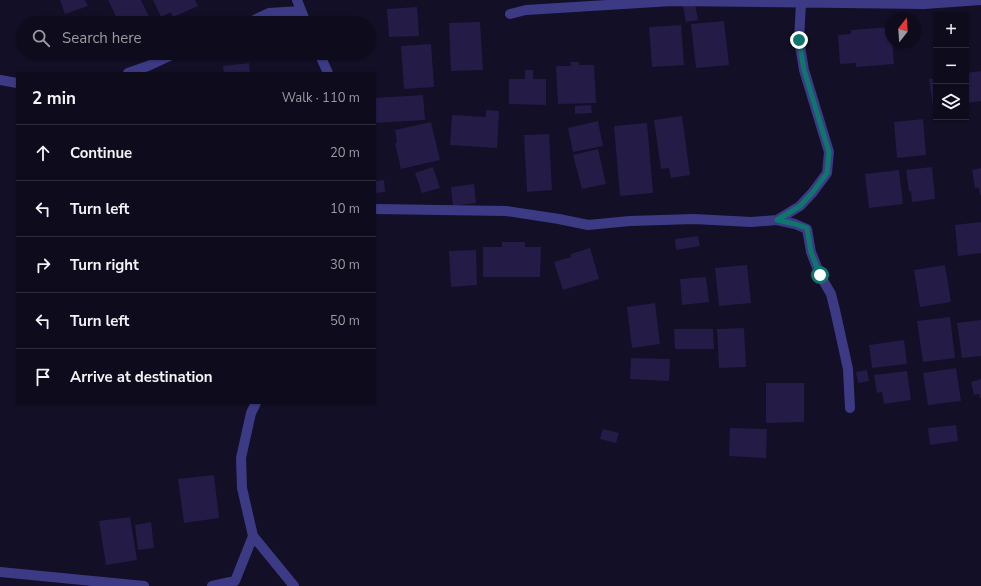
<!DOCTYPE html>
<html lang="en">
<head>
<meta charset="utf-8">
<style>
	:root { --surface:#0e0b1c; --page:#171425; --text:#f1f3f6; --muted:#9b9ba3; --line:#2e2b3b }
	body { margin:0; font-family:"Nunito Sans",sans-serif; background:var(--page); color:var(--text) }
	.controls { position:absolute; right:12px; top:12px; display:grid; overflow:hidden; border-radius:0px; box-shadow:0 1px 3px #0004 }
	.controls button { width:36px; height:36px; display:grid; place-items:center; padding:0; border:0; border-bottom:1px solid var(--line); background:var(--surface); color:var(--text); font:20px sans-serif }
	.compass { position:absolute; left:885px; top:12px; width:36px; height:36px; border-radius:50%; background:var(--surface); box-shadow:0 1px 3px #0004; rotate:17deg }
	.stop { position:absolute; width:12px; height:12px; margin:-9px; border:3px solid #0f766e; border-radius:50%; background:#fff }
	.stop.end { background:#0f766e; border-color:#fff; box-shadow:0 1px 4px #0008 }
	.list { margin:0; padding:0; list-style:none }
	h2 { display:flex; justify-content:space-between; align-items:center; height:52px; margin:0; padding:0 16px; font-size:17px }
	h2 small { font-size:13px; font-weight:400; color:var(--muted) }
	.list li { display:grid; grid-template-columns:26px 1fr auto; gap:12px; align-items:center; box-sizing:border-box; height:56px; padding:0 16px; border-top:1px solid var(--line) }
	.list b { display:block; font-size:15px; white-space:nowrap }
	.list em { font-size:13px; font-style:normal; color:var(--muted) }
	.icon { flex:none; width:22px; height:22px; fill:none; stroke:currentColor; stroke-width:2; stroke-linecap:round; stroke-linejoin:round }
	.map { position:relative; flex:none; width:981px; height:586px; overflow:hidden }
	.search { position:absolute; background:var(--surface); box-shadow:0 1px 3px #0004; left:16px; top:16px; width:360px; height:44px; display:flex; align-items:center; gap:10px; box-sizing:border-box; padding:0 14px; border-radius:22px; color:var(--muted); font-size:15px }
	.panel { position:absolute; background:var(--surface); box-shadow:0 1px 3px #0004; left:16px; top:72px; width:360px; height:332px; border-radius:0px }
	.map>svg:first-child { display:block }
</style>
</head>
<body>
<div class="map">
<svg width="981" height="586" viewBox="0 0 981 586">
	<rect width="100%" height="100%" fill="#130f26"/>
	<!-- building -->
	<path fill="#241b47" d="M60,0h25l3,6 -23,8z
		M108,0h33l11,23h-33z
		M153,0h42l3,6 -25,11 -2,-5 -10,5z
		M695,4l3,16 -12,2 -3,-16z
		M417,7l2,29 -30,1 -2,-28z
		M724,21l5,44 -33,3 -5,-44z
		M480,22l3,48 -32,1 -2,-48z
		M681,25l3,40 -32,2 -3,-40z
		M891,27l3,37 -38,3v-4l-16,1 -2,-29 13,-1v-4z
		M431,44l3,43 -30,2 -3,-43z
		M570,62h9v3h15l2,38 -38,1 -2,-38h15z
		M249,63l1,10h-26l-1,-7z
		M525,70h8v9h13v26l-37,-1v-25h16z
		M981,71v30l-15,2v-30z
		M936,78v29l-3,1 -4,-29z
		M423,95l2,25 -50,3v-25z
		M591,105l1,8 -17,1v-8z
		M486,110l13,1 -2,37 -47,-3 2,-30 34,2z
		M682,116l8,59 -19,3 -2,-10 -8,1 -7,-49z
		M923,119l3,36 -29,3 -3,-36z
		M598,121l5,25 -30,6 -5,-24z
		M431,122l9,38 -39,9 -6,-26 2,-1 -2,-12z
		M647,123l6,70 -33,3 -6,-70z
		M549,134l3,56 -25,2 -3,-57z
		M598,149l8,35 -24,5 -9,-34z
		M433,167l7,21 -18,5 -7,-20z
		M932,167l3,32 -23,3 -1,-11 -2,1 -3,-22z
		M981,168v27h-1l-1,-7h-4l-3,-18z
		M899,170l4,34 -34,4 -4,-34z
		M384,180l1,12 -10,1v-12z
		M474,184l2,19 -23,3 -2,-19z
		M981,222v31l-23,3 -3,-31z
		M698,236l2,10 -24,4 -1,-11z
		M502,242h23v5h16l-1,30h-57v-30h19z
		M590,248l9,31 -36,11 -9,-28 17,-5v-3z
		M476,250l1,35 -26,2 -2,-36z
		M747,265l4,38 -32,3 -4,-38z
		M945,265l6,37 -31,5 -6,-37z
		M706,277l3,25 -27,3 -2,-26z
		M655,303l5,41 -28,4 -5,-41z
		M950,317l5,41 -32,4 -6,-41z
		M981,320v36l-19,2 -5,-35z
		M744,328l2,39 -27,1 -2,-39z
		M674,329h39l1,20h-39z
		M904,340l3,24 -35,4 -3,-23z
		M631,358l39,1 -1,22 -39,-2z
		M956,368l5,33 -33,4 -5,-32z
		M867,370l2,11 -11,2 -2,-11z
		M907,371l4,29 -27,4 -2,-12 -5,1 -3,-18z
		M981,379v19h-1l-1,-4 -5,1 -3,-13z
		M766,383h38v39l-38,1z
		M956,425l2,16 -28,4 -2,-17z
		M730,428l37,1 -1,29 -37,-2z
		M603,429l16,4 -3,10 -16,-4z
		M214,475l5,43 -35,5 -6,-44z
		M130,517l7,43 -31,5 -7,-44z
		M151,522l3,26 -16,2 -3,-25z"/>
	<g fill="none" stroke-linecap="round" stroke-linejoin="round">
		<!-- minor -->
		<path stroke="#3d3a85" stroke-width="10" d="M297,0l9,23
			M510,14l16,-4 146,-9 252,3 57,-4
			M248,23l21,-10 32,-2
			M319,53l9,20
			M128,73l20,-7 28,-13
			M0,80l17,3
			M375,209l131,2 53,8 29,6 42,-4 64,-2 57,3 26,-2 23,-14 13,-14 14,-19 2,-21 -25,-82 -5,-30 2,-37
			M777,220l18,4 12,5 4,23 9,23 11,19 4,16 13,59 2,39
			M256,403l-5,10 -10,45 1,30 11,48 41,50
			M0,572l144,14
			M212,586l23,-5 18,-45"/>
	</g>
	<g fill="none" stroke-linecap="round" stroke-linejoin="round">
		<!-- route -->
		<path stroke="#0f766e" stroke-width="5" d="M799,40l5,30 25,82 -2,21 -14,19 -13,14 -23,14 18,4 12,4 4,24 9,23"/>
	</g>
</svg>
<div class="controls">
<button>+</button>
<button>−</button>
<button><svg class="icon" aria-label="layers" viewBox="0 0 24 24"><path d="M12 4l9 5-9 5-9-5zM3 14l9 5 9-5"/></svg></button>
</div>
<svg class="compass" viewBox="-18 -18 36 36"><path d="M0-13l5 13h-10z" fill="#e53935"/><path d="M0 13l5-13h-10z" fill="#9b9ba3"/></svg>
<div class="stop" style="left:820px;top:275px"></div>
<div class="stop end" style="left:799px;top:40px"></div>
<div class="search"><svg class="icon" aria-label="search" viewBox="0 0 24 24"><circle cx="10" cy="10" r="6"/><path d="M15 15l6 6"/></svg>Search here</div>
<section class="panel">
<h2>2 min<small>Walk · 110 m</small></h2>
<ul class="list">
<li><svg class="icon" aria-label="ahead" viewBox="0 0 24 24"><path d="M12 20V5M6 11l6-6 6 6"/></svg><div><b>Continue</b></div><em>20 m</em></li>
<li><svg class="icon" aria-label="left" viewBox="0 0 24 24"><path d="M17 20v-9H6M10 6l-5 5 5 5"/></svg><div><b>Turn left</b></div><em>10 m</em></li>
<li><svg class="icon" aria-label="right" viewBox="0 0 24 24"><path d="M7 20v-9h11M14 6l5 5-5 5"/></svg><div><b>Turn right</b></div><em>30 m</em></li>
<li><svg class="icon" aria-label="left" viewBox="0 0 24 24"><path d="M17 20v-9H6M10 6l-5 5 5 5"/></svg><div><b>Turn left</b></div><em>50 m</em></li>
<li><svg class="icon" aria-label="arrive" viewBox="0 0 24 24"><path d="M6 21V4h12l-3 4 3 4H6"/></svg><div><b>Arrive at destination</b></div></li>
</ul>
</section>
</div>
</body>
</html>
